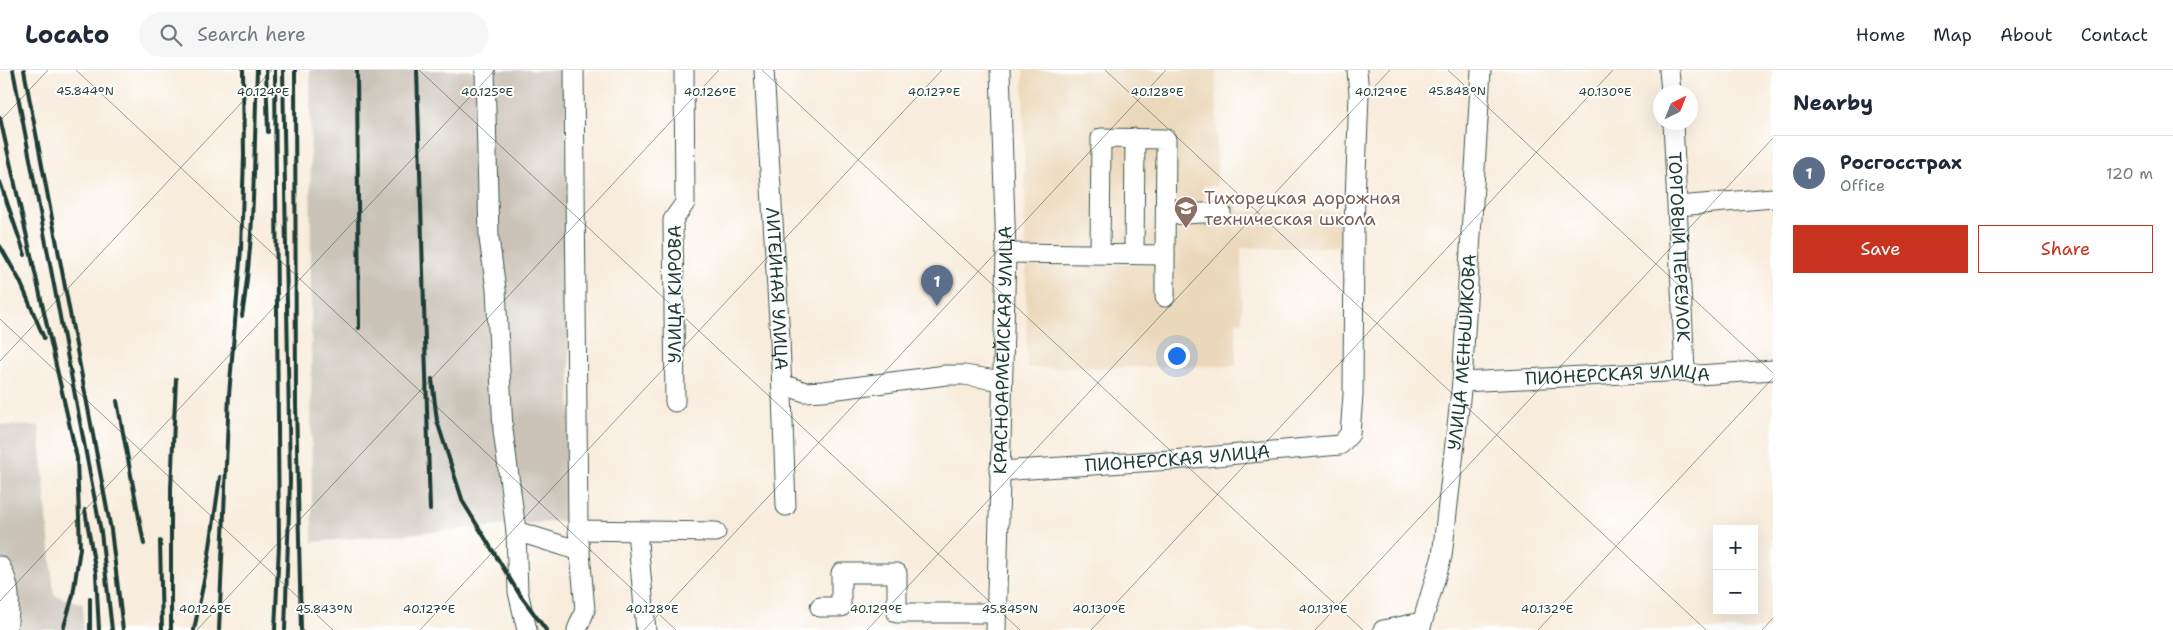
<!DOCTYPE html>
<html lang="en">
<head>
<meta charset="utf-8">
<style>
	:root { --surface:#fff; --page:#f6f6f7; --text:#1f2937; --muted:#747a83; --line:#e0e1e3; --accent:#c8321e }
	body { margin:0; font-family:"Shantell Sans",sans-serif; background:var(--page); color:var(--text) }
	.controls { position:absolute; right:15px; bottom:15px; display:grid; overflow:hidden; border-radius:0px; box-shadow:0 5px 20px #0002 }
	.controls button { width:45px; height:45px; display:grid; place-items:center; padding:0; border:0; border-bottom:1px solid var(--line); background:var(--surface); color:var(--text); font:25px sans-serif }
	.compass { position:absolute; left:1653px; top:15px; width:45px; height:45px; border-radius:50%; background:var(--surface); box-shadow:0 5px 20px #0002; rotate:43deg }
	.you { position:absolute; left:1176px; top:285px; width:18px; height:18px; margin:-12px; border:4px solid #fff; border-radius:50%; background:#1a73e8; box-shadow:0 0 0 8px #1a73e833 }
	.badge { display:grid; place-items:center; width:32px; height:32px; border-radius:50%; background:var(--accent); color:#fff; font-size:16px; font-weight:700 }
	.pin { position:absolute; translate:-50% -41px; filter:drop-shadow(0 1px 2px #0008) }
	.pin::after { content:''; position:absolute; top:26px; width:18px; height:15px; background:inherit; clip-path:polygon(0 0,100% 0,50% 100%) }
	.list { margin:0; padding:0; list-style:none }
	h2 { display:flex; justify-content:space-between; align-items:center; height:65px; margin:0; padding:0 20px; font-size:21px }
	h2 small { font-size:16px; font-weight:400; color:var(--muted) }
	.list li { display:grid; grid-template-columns:32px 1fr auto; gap:15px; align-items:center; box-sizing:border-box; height:75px; padding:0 20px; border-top:1px solid var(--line) }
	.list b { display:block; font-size:19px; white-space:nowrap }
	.list p { margin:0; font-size:16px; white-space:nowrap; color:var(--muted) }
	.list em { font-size:16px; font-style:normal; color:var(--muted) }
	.actions { display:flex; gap:10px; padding:15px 20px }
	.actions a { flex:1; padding:11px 0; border:1px solid var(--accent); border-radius:0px; text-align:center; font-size:18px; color:var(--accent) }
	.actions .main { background:var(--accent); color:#fff }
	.icon { flex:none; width:28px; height:28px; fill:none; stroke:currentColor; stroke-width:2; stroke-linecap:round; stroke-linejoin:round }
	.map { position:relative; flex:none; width:1773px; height:560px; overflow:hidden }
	header { display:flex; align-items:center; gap:30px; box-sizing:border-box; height:70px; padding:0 25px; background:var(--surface); border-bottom:1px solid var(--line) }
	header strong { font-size:24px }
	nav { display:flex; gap:28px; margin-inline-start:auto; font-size:18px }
	.search { width:350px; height:45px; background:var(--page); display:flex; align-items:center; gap:12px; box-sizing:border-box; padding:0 18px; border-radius:28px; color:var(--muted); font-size:19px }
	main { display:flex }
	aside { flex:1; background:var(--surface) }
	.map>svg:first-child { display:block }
</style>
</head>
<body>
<header>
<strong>Locato</strong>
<div class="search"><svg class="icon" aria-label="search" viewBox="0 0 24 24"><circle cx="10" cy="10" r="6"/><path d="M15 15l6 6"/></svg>Search here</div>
<nav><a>Home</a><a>Map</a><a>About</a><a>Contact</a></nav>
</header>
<main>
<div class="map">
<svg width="1773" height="560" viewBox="0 0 1773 560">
	<rect width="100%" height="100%" fill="#fff"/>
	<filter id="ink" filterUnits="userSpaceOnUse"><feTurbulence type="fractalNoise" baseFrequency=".02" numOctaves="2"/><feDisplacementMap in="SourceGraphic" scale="10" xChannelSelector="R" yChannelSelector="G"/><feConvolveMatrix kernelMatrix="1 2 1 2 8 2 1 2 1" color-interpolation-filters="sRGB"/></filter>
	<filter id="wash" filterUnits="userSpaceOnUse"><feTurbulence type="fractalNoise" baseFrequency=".0096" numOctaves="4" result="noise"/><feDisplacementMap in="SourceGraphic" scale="20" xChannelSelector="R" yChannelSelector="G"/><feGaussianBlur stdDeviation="1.12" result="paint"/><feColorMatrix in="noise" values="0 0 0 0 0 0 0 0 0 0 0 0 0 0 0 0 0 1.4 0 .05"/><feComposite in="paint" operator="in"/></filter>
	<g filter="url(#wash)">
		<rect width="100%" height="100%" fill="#f8ecdc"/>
		<!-- built -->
		<path fill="#ebd8ba" d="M1023,0h193l1,116h-13v17h34v8h109l1,36 -107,1 1,74h-6v44l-209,2z"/>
		<!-- industrial -->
		<path fill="#cbc3b8" d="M310,0h255l7,450 -260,22z
			M0,355l39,1 15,169 29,9v26h-83z"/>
	</g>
	<g filter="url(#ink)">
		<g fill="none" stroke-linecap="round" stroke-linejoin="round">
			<!-- minor casing -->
			<g stroke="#40574d" stroke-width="21">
				<g id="minor">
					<path d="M485,0l4,168 7,51 7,141 13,101 2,61 9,38"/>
					<path d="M574,0l4,460 7,80 -8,20"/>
					<path id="s1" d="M764,0l16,269 6,167"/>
					<path d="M1669,0l2,22"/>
					<path id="s2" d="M1673,52l12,249"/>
					<path d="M1678,136l95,-8"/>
					<path d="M1166,145l55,-3"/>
					<path d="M1006,183l159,2 1,-116 -65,-1 -1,116"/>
					<path d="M1134,184l1,-116"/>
					<path d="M1165,185v42"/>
					<path id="s3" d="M1462,312l223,-11 14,4 74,-5"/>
					<path d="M782,314l23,8 18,-1 123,-16h18l38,6"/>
					<path d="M675,332l-2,-182 12,-17 -1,-133"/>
					<path id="s4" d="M999,401l173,-11 168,-15 10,-11 3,-39 1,-168 5,-133 -2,-24"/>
					<path d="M578,460l138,2"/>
					<path d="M516,461l64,20"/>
					<path d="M637,461l9,99"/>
					<path d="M0,496c12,19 10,42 7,64"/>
					<path d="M820,537h21v-34h56v40h99"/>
					<path id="s5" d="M996,560l10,-377 -6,-183"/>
					<path d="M1383,560l39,-8"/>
					<path id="s6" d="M1420,560l22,-74 20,-174 19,-312"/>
				</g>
			</g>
			<!-- minor -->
			<use href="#minor" stroke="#fff" stroke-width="19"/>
			<!-- rail -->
			<path stroke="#1f3d34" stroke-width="4" d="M13,0l88,462 11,98
				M24,0l87,460 12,100
				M266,0l2,62
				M275,0l4,476 -4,84
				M283,0l7,411 -5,149
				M295,0l1,332 5,228
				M357,0l2,258
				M417,0l13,440
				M0,48l77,340 3,90 -7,47 -10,35
				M0,112l25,73
				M0,176l20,35 24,57
				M242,246c13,-81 12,-164 15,-246
				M432,309l5,42 26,81 55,90 28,38
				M117,331l27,143
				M85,440l11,63 3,57
				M160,471l2,89
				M90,560v-32
				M171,560v-142l5,-109
				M194,560l14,-69 12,-84
				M219,560l10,-235 12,-146 3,-93 -1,-86"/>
		</g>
	</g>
	<!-- ticks -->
	<path fill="none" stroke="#1f3d34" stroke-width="1" stroke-opacity="0.45" d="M76,0l600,560M419,0l601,560M762,0l601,560M1105,0l601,560M1448,0l325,303M0,51l48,-51M0,249l333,311M0,291l272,-291M0,531l495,-531M197,560l522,-560M420,560l522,-560M644,560l522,-560M867,560l523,-560M1091,560l522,-560M1315,560l458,-492M1538,560l235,-252M1762,560l11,-12"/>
	<!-- icons -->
	<defs>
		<g id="university-pin" transform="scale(1.25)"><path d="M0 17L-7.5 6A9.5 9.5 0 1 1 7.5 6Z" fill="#8d6e63" stroke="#fff"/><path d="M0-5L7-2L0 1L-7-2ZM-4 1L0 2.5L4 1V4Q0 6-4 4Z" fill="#fff"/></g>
	</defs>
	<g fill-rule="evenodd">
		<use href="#university-pin" x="1186" y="138"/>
	</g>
	<g text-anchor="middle" stroke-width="4" stroke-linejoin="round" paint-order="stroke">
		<!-- education labels -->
		<g font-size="18" fill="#785e54" stroke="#fff" text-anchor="start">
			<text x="1204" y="134">Тихорецкая дорожная<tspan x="1204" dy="21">техническая школа</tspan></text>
		</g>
		<!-- street labels -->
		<g font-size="18" fill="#1f3d34" stroke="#fff">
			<text dy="6" stroke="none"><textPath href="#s2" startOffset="125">ТОРГОВЫЙ ПЕРЕУЛОК</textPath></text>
			<text dy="6" stroke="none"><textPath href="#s1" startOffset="219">ЛИТЕЙНАЯ УЛИЦА</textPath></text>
			<text transform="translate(675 224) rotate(-90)" y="6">УЛИЦА КИРОВА</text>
			<text dy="6" stroke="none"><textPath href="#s5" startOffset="280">КРАСНОАРМЕЙСКАЯ УЛИЦА</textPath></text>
			<text dy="6" stroke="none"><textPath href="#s6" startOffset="282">УЛИЦА МЕНЬШИКОВА</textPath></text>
			<text dy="6" stroke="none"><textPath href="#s3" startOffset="156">ПИОНЕРСКАЯ УЛИЦА</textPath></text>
			<text dy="6" stroke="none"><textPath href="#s4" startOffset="179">ПИОНЕРСКАЯ УЛИЦА</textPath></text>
		</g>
	</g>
	<g font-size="12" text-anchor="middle" fill="#1f3d34" stroke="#fff" stroke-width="4" stroke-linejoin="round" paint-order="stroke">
		<text x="85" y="25">45.844°N</text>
		<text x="1457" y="25">45.848°N</text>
		<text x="487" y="26">40.125°E</text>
		<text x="934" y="26">40.127°E</text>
		<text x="1381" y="26">40.129°E</text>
		<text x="1605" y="26">40.130°E</text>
		<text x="263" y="26">40.124°E</text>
		<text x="710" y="26">40.126°E</text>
		<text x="1157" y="26">40.128°E</text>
		<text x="205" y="543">40.126°E</text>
		<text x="429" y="543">40.127°E</text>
		<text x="652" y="543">40.128°E</text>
		<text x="876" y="543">40.129°E</text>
		<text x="1099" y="543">40.130°E</text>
		<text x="1323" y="543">40.131°E</text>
		<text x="1547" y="543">40.132°E</text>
		<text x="324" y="543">45.843°N</text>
		<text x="1010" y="543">45.845°N</text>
	</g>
</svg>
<div class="controls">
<button>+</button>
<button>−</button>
</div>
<svg class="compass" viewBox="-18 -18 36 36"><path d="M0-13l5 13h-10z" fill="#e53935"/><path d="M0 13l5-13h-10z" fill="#747a83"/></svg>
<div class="you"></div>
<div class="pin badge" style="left:937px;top:236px;background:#5c6f8a">1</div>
</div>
<aside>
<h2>Nearby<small></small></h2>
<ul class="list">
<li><span class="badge" style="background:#5c6f8a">1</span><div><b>Росгосстрах</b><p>Office</p></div><em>120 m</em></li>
</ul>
<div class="actions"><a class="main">Save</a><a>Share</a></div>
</aside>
</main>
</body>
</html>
